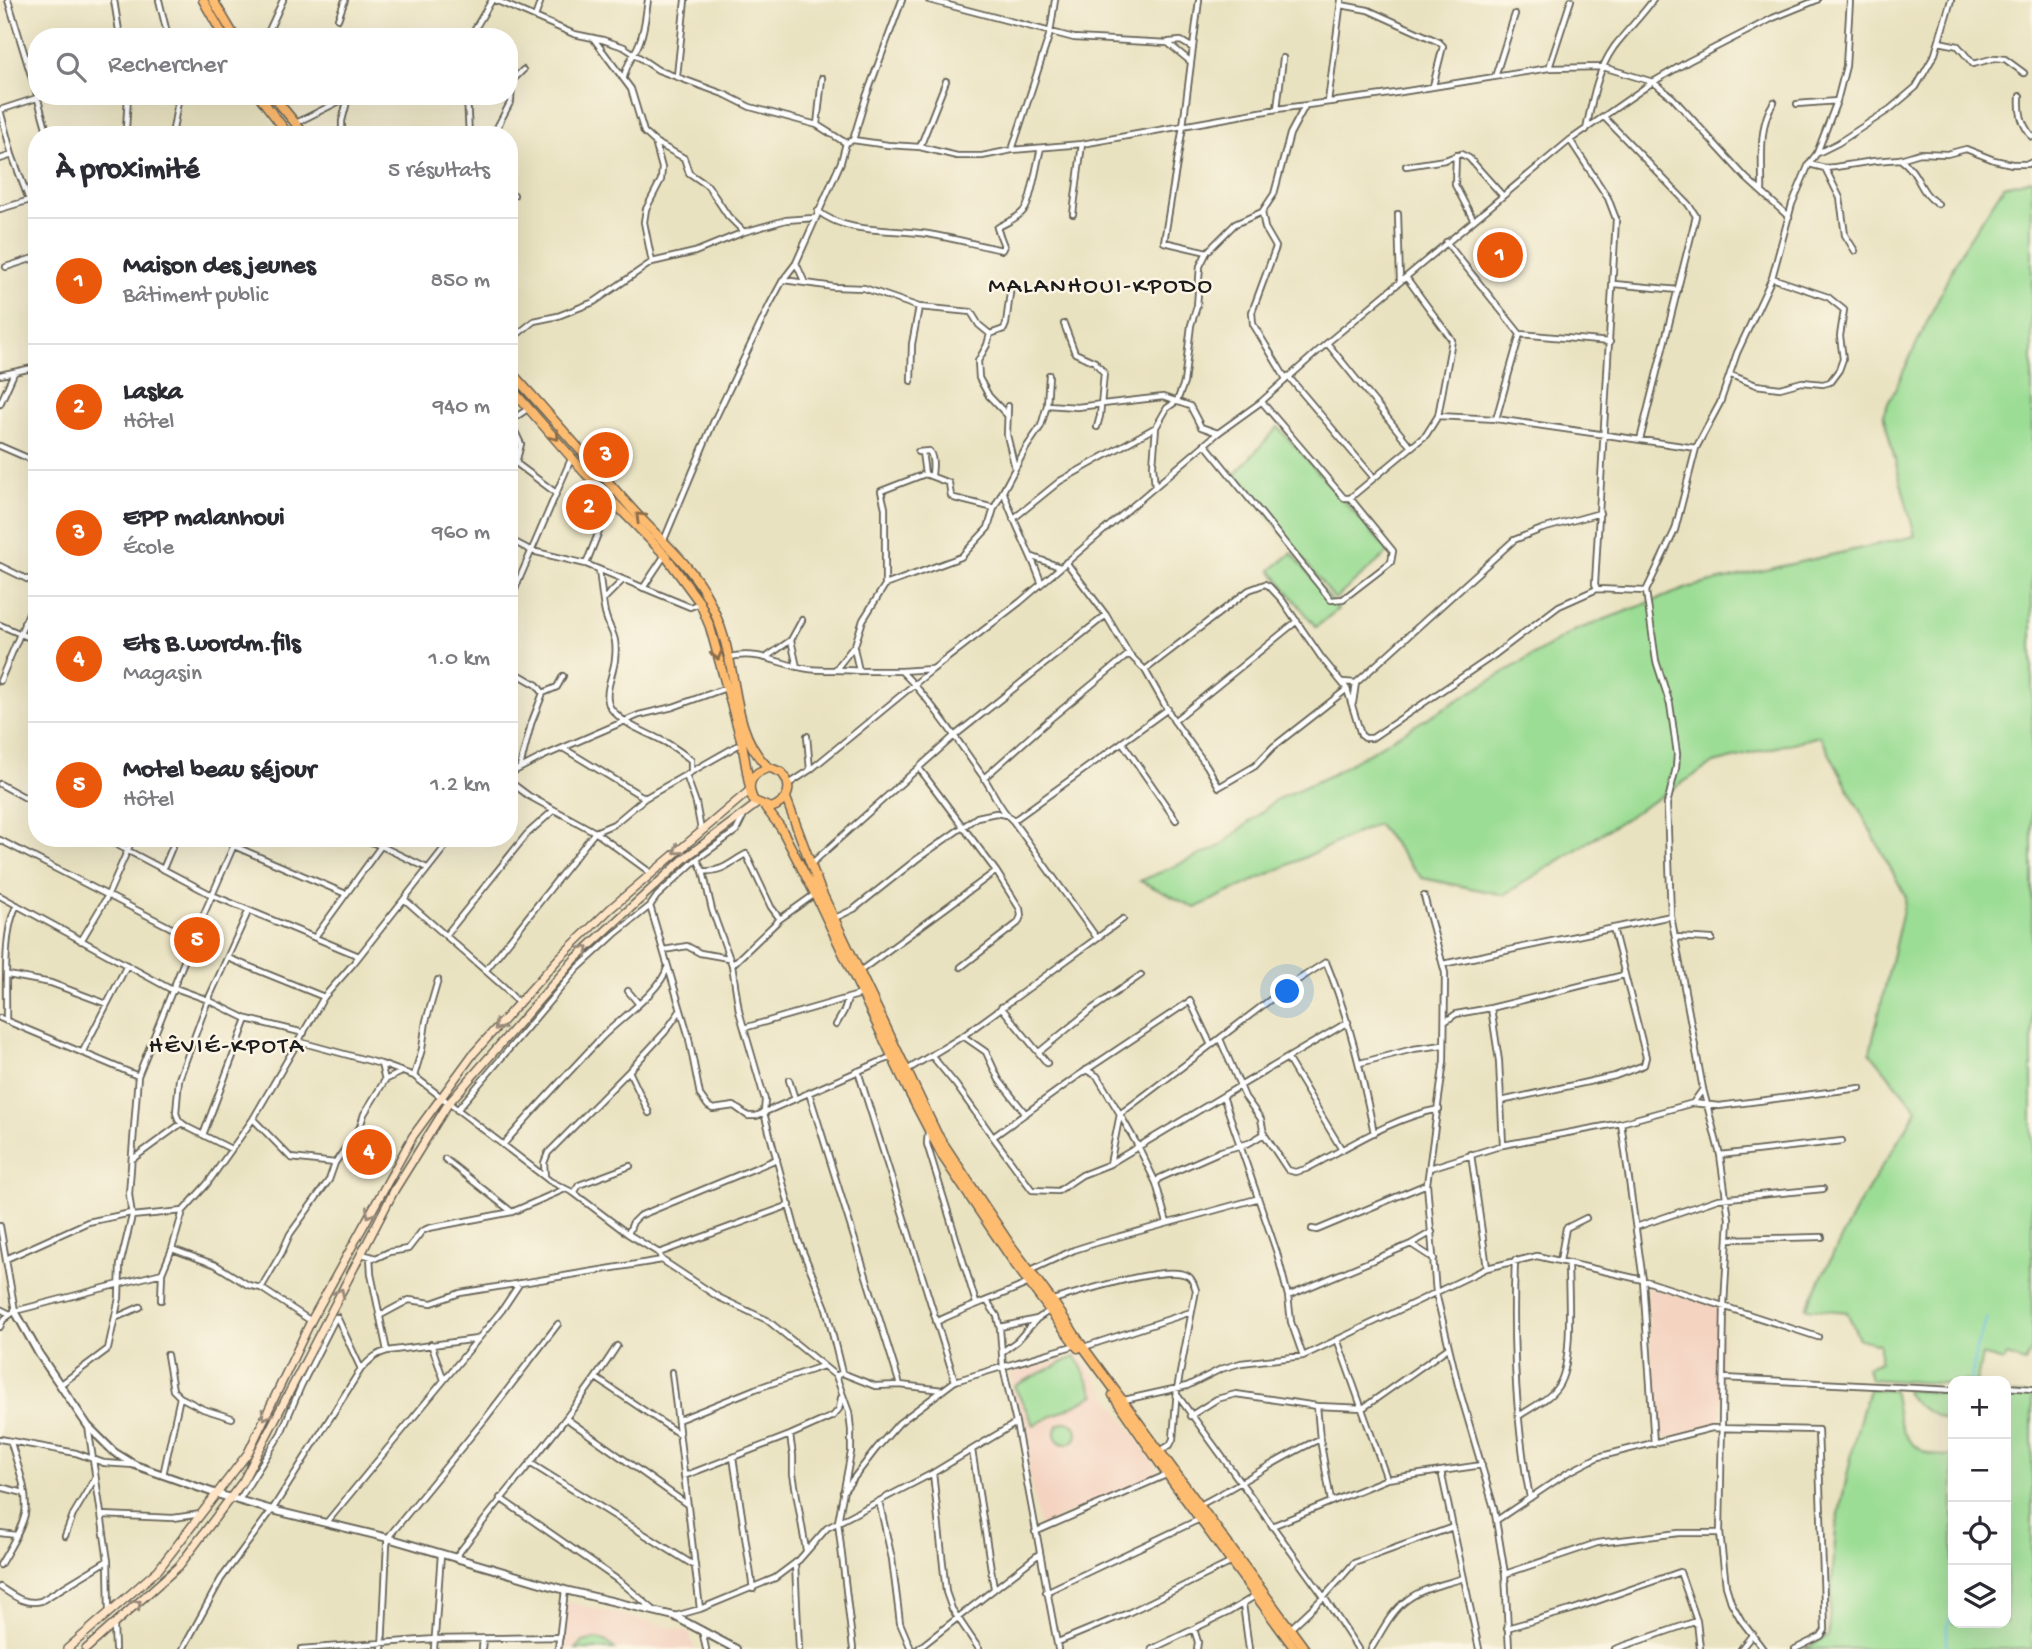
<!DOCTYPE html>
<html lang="fr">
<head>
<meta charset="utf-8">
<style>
	:root { --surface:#fff; --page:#f7f7f7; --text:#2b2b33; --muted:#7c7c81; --line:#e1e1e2; --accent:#ea580c }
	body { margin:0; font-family:"Gochi Hand",sans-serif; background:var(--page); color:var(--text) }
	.controls { position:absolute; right:21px; bottom:21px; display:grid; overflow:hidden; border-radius:14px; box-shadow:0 7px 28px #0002 }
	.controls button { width:63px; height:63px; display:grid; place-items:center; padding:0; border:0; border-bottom:2px solid var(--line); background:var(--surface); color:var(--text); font:35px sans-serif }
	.you { position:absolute; left:1288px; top:992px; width:24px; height:24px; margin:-18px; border:5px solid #fff; border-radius:50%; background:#1a73e8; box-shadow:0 0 0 10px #1a73e833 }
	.badge { display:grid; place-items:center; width:46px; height:46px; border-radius:50%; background:var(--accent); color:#fff; font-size:23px; font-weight:700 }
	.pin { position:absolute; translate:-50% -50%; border:4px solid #fff; box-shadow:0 2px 7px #0006 }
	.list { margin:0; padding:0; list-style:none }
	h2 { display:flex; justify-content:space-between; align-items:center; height:91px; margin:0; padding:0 28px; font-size:30px }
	h2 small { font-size:23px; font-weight:400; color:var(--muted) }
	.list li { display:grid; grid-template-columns:46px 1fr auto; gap:21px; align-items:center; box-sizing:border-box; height:126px; padding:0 28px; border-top:2px solid var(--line) }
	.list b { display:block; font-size:26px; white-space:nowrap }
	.list p { margin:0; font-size:23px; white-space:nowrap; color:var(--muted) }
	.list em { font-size:23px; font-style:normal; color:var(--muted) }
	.icon { flex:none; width:38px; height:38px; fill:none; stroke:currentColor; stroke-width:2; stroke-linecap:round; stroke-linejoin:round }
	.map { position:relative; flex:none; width:2032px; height:1649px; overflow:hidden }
	.search { position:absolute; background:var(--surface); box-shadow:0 7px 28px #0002; left:28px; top:28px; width:490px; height:77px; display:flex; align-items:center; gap:18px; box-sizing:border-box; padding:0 24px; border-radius:28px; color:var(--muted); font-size:26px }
	.panel { position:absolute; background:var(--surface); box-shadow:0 7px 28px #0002; left:28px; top:126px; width:490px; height:721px; border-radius:28px }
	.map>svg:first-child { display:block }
</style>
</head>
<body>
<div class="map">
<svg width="2032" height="1649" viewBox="0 0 2032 1649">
	<rect width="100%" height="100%" fill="#fcf5e5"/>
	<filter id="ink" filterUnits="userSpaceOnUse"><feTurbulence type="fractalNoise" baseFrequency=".0143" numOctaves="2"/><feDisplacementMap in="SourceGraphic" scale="14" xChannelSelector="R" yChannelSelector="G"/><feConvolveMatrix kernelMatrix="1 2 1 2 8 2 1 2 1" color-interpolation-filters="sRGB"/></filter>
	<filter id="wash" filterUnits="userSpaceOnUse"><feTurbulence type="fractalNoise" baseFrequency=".00686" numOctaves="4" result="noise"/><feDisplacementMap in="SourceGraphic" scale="28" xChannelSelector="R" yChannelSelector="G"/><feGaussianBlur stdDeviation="1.57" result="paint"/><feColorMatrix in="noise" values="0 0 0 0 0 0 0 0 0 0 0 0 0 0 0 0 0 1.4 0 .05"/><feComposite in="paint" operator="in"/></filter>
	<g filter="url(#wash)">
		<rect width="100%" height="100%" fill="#e9e2c0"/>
		<!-- built -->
		<path fill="#f4d3c1" d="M1647,1287l75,21 -1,117 -64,15z
			M1080,1355l80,118 -121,53 -29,-153z
			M567,1602l122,30 5,17h-131z"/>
		<!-- green -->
		<path fill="#9bdd94" stroke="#5c7c58" stroke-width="2" d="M2032,179v1170l-7,13 -18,-6 -3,5 -22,-6 -5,26h-24v3l-83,-5 -3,-12 13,-5v-18l-21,-5 -12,-27 -41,-4 50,-99 61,-99 -47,-58 36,-155 -86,-161 -106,27 -210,132 -82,-17 -45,-54 -182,84 -55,-27 79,-34 58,-48 54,-24 243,-144 116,-44 225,-51 -32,-122 77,-161 44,-67z
			M1278,427l111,125 -54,47 -100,-125z
			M1292,553l46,56 -22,18 -45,-57z
			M1076,1356l19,39 -61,30 -20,-39z
			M1869,1389l24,1c3,11 3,22 7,33 7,24 29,36 53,32v168h53v-229l26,1v254h-227l23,-13 8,-108 20,-95z
			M1906,1390l47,4v30c-15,-8 -42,-17 -47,-34z
			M1055 1433a11 11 0 1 1 22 0a11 11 0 1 1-22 0Z
			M596,1639l9,2 10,8h-39l7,-7z"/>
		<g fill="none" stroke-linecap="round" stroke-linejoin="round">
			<!-- stream -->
			<path stroke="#6ebce8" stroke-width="2" d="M1971,1381l5,-33 11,-30
				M1947,1649v-22l6,-19"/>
		</g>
	</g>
	<g filter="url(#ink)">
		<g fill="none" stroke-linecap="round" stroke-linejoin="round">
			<!-- minor casing -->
			<g stroke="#646155" stroke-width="8">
				<path id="minor" d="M8,0l29,95
					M114,0l6,37
					M159,0l9,37
					M495,0l79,34 29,6 21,7 34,23 68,25 24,12 67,18 29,18
					M929,0l145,38 94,5 23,19
					M1341,5l27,5 71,32 4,4 -10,40
					M535,17l6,-17
					M338,19l7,-19
					M266,37l17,-37
					M470,37l22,-37
					M593,38l38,51 13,43 11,10 29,16 5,15 19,13 20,30 16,16
					M1169,42l12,-1 12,7
					M1939,42l19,4 15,18 22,-6 10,1 19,14
					M1549,68l22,-68
					M677,76l8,-76
					M624,77c3,-15 11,-22 16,-36 5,-13 6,-28 8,-41
					M1495,77l20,-63
					M37,96l11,39
					M467,96l2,39
					M2020,96c-1,17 1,27 12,41
					M1328,102l13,-102
					M1797,104l40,-3
					M1277,109l6,-51
					M0,110l12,45 17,45
					M0,110l43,-14
					M1604,117l84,87 8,12 -56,224
					M296,123l54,-27
					M817,125l5,-47
					M1586,130c6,-29 11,-59 28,-83 12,-16 27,-30 39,-47
					M105,135h6
					M123,135l3,-6 2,-33
					M172,135l7,-39
					M342,135v-14l6,-23
					M493,135l18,-34 1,-20 11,-11
					M853,140l35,5 32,2 37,9h25l30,-6 70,-6 195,-35 106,-14 166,-27 54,-1 50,15 19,15 74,81 43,39
					M1570,140l38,58 8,21 -21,365 2,5
					M920,147l26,-66
					M1012,150l38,-117 5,-33
					M1818,153l20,-10 52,-34 26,-22 19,-33 16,-54
					M1456,155l-1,30 18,34
					M0,159l12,-4
					M1900,159c21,15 18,33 38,45
					M1809,164l16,4 10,-1 39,-6 26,-2 20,-6 27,1 19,-5 28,11 18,4h16l4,-2
					M1406,166l39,-6 16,-6 8,4 33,37
					M1825,168l15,30 5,37 10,16
					M1762,192c1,-28 -5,-66 12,-90
					M509,195h5
					M0,209l37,-11
					M818,211c29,24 74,17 110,23 25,4 49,11 74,16l2,-4 -7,-18c9,-6 21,-9 28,-19 6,-7 12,-47 16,-61
					M1262,212l3,16 11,19 -24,65 1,12 33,55
					M1073,214l9,-70
					M1398,214l2,67
					M1446,242l74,92 90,8
					M1207,252l28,-28 27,-12 12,-18 16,-60 15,-28
					M652,262l-8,-40 2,-13 15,-29 1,-12 -7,-26
					M796,263l8,18
					M6,267l31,-10
					M784,280l50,7 30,1 55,19 52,5 8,13 11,9 14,-5 2,-5 5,-39
					M1614,284l64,6
					M1064,324l11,29 20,9 9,11 -4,43 -3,11
					M990,334l-3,11 -9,16 1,17 10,18 18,19
					M509,341l25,-20 24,-5 36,-14 58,-40 43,-10 49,-20 42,-12 28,-2
					M1327,343l84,104
					M0,375l37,-8
					M1049,375l-2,30 -6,21 -15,22 -32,60 -6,20 -27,29 -76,28 -22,35 -9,28 5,23h42c31,30 56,69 81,104 11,15 17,34 31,46l84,117
					M1731,375l25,10 24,3 22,-6 21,2 7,-2 9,-12 4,-11 -3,-23 4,-26 -16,-13 -56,-19
					M1288,376l86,102
					M911,381l1,-37 7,-37
					M0,404l14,-31
					M1047,405l30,2 86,-10 27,9 11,21 17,6
					M1008,406l-1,29 8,33
					M1438,416l58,3 200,29
					M1496,419l24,-85
					M510,421l11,23 -5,19 40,30
					M510,421l19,-13
					M1205,444l126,156 12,-1 48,-37 2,-11 -43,-53h-6l-82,-96
					M0,446l37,16
					M918,452l11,-1c5,6 4,16 3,24
					M922,452l3,22
					M1155,487l-2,-22 3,-38 11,-19 10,-7 7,-18 7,-58 6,-19 3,-40 7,-14 -43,-10 19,-116 16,-126
					M1004,493c10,31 26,58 37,89
					M1350,498l76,-63 12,-19 14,-76 -46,-63
					M1013,519l47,-38 96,-54
					M509,539l23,12 54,13 104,43 10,-4
					M664,540l49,-117 57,-119 13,-24 13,-17 45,-101 5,-19 7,-3 13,-43 36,-97
					M1033,557l27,10
					M1066,562l40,53 23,39 16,16 29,51 33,45 12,21 36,-21 18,-19 74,-58
					M586,564l25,-63
					M0,566l37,18
					M599,570c2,14 3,29 6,43 5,20 13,21 10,46 -1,15 -15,39 -2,52 14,15 28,19 46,28 11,5 22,13 32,21v12
					M885,585v-77l-4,-17 44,-17 24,9 2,13 3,2 40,10
					M643,588l22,-33
					M604,599l19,-19
					M509,603l62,-144
					M24,623l13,-4
					M0,625l37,16
					M791,640l6,27
					M768,656l23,-16 11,-20
					M729,657c32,-7 50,8 80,12 16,2 33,0 50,2
					M509,669l28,16 6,8
					M836,669l18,-23
					M1145,670l104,-80 16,-6 4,2 13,14 39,57 26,32 14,46 4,3h7l121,-82 66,-50 38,-17 49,2
					M901,671l31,-2
					M0,681l37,-87
					M1343,682l13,1 158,-143 28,-11 58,-16
					M1353,703l3,-20
					M1174,721l123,-100
					M807,736l3,34
					M1122,742l54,78
					M563,748l82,50
					M520,767l11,-43 12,-31 14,-6 6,-11
					M919,768l77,103 24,38 1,7 -3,7 -57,44
					M509,774l35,-18 95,-41 34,-8 53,-19
					M686,775l10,28 5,27
					M984,778l65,-58 80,-66
					M509,781l20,15 66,36 56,41
					M0,784l37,20
					M789,784l21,-14 123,-101 87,-67 198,-169 43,-31 66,-59 243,-203 83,-58 36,-21 84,-43 44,-18
					M1013,821l155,-112
					M104,838l108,57 147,61
					M0,840l193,99
					M234,846l112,48
					M381,846l46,22
					M697,859l6,12 9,39 20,55 7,46 26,89 -1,13 35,129 27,66 16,65
					M811,864l142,-127 153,-122
					M163,869l13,-31
					M703,871c19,2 29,-10 43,-17l25,53 9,12
					M0,896l174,95
					M1424,896l21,77 -1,88 -17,123 9,109 23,96 35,119 11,66 4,75
					M404,899l100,88 15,17
					M650,906l38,128 12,61 8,11 5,3 21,-3 14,10h8l137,-60
					M835,918l19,-9 63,-50 60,-42 19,-4 10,2
					M446,935l81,-101 27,-24
					M315,937l66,-91 -19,-8
					M1675,937l37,2
					M81,941l26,-44 26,-59
					M664,950l23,-4 13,7 28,5
					M228,958l96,39
					M1443,964l228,-48
					M732,965l48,-46 35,-25
					M486,970l109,-138 19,-8 31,-26 97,-55
					M860,971l136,-100
					M8,975l43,8 56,21
					M175,988l33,12 39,19 57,14
					M628,991l10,12
					M1001,1007l46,56
					M0,1018l138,58
					M6,1021c1,-32 -4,-89 11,-116
					M1446,1021l10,-7 35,-6
					M836,1025l8,-14 4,-12
					M744,1028l118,-34
					M963,1036l23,16 13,28 26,33
					M1220,1039l25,58 16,22 3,15 24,36 7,2 11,-3c43,-22 85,-51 133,-60
					M300,1042l81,22 33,12 136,105 24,12 54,41 31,19 3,7 56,37 49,23 69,56 6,-3 33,13 25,-1 43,5
					M1039,1052l53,-43 49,-34
					M82,1053l45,-88
					M932,1056l24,29 37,52 86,-62 111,-74 21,44 76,-58 39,-25c23,56 36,112 48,171
					M1287,1058l55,92
					M1360,1063l53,-14 30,-4
					M907,1070l56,-34 160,-117
					M1086,1070l11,6 23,38 91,-69
					M629,1071l20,42
					M414,1076l8,-27 4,-28 12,-41
					M385,1080l15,-7
					M789,1080l6,19
					M809,1093l91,292
					M1501,1101l114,-25 29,-11 2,-8 -33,-129
					M1693,1103l26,3 141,-18
					M457,1110l120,-141 38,-35 35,-28 7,-10 40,-37 39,-28 7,-14
					M1121,1116l18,32 17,35
					M253,1119l38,39 44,5
					M1621,1123l22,157 11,164
					M928,1130l-1,14 49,159
					M203,1135l44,-116
					M993,1137l39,53 26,1 24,-16 28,-11 10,-50
					M503,1145c32,-37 65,-72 98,-107 17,-18 60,-47 66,-70
					M1503,1145l-4,-84 -8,-53 133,-33
					M231,1149l-42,-21 -10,-7 -3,-8 3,-34 29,-79 40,-88
					M1471,1154l16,114
					M1720,1155l122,-14
					M134,1158l48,-35
					M445,1159l67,53
					M1111,1163l112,-67
					M1430,1168l73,-23 118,-22 72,-20 10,-14
					M545,1177l-1,-14 4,-10 81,-82 36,-39 15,-21
					M574,1193l5,-8 51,-19
					M132,1216l51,-5
					M1167,1223l-11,-40 4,-5 61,-27 28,-8 15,-9
					M0,1226l15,85
					M1636,1227l82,-28 105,-10
					M1312,1229l5,1 110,-46
					M628,1234l5,-12 6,-6 138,-57
					M1730,1239l92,-2
					M1411,1244l23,15
					M172,1249l44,16 32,20 13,3 50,33
					M659,1253l131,-48
					M362,1254l14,4 13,-6 19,-3 14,-18 7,-3 83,-16 53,-23
					M370,1256l1,18 16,77
					M6,1259l82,-37 43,-9
					M1515,1260c-3,79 0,160 15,238
					M1560,1261l6,-33 20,-10
					M1031,1270l43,-20 22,-7 160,-44
					M261,1288l21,-36 8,-18 39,-54 6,-17 25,-36 4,-13 21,-34 -4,-16
					M1288,1296l123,-52 21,-12
					M161,1300l1,-27 10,-24 11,-38 24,-27 46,-65 71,-122 29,-33 99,-126
					M1053,1300c24,-7 115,-37 135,-24 5,3 6,9 8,14l-19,99 -4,50 -3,6 -10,6
					M987,1301l10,15 3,13 3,38 13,56 42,226
					M0,1309l10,5
					M381,1315l28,-15 23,3 28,-10 202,-33
					M337,1317l24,52
					M115,1318l25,-11
					M936,1322c31,-15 62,-25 93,-39
					M0,1327l3,-7 12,-9 147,-38
					M1000,1327l37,-8 12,-8
					M1337,1339l50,140
					M431,1344l13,36
					M1084,1347l107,-35
					M1002,1352l15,-11 19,-21
					M167,1355l6,35 7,7
					M1303,1356l-12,-34 -3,-26 -11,-43 -54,-157 125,-74
					M672,1372l28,237
					M836,1376l13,36 2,18v22l-13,70 15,127
					M596,1378l83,56
					M1724,1378l229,12
					M955,1381l121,-36
					M60,1385l48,-36 11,-51 1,-33 12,-49 -3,-22 9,-118 55,-137 44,-101
					M2006,1387l26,2
					M1178,1396l146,201 34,52
					M1124,1400l63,-14 34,-17 20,-6 62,-7 184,-88 50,-12 106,24 175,57
					M1317,1406l3,33 11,62
					M1190,1416l27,-17 19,-5 81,12 46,2 85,-60
					M1519,1416c13,-9 31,-17 39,-30 16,-23 10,-93 10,-123
					M567,1419l121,86
					M678,1420l77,-31 68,-23
					M88,1426l20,135 1,51
					M790,1435l3,21v18l13,76
					M0,1439l76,14 28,10 30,2
					M972,1450l22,138
					M733,1457l20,132
					M530,1463l165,103
					M1441,1471l38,178
					M933,1473l13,119 6,17 27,40
					M163,1475l17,-78 23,12 29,9
					M684,1476l106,-41 43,-19 6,-7 2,-11
					M0,1487l24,6
					M843,1492l33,-43 23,-26 56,-42 -97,-310
					M500,1498l122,85 33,28
					M239,1500l42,-67 20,-47 35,-69
					M879,1501l13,58 8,64 11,26
					M1200,1505c41,-21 78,-47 120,-66
					M102,1515l71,3 28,-4
					M1497,1520l70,-47 31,-16 114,-29 106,2 7,200 -4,6 -26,13
					M327,1522l175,-212 18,-27
					M1272,1526l115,-47 95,-14
					M1035,1532l131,-57
					M0,1533l16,2
					M65,1536l8,-21 22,-37
					M455,1558c54,-72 114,-137 162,-212
					M795,1563l4,86
					M0,1565c9,-16 21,-34 25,-51 4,-23 -9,-51 -14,-72
					M1505,1574l92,-31 82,-10h41
					M0,1587c14,9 24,18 41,14l66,-40
					M1046,1592l154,-73
					M1243,1604l6,45
					M675,1616l25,-7 75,-31 24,-18 28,-32 106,-55 83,-50
					M114,1625l1,24
					M1291,1628l33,-31 30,-34 99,-36
					M1507,1628l64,-18 109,-38 17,49 3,28
					M1194,1629l4,13 -1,7
					M702,1630l4,19
					M1058,1642l70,-29 104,-51
					M183,1649l38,-70 51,-69 89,-141c9,-9 14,-15 26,-18l90,-12
					M301,1649l134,-10 125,-2
					M382,1649l5,-105 3,-9 95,-116 73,-95
					M434,1649l7,-95
					M482,1649l1,-10
					M558,1649l7,-59
					M918,1649l121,-95
					M1152,1649l75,-36 28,-17
					M1371,1649c10,-16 20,-38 36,-49 15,-12 39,-16 57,-22
					M1615,1649l82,-28
					M1741,1649l12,-15
					M1763,1649l-22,-29 -10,-18 -5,-16 -6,-53 4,-228 5,-86 -9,-64 -17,-66 -32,-173 -4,-112 9,-36 1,-14 -7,-50 -14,-43 -10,-70 29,-61 21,-82 24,-45 17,-50 35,-75 20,-74 17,-40 8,-11 20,-52 9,-35 4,-66"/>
			</g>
			<!-- tertiary casing -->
			<g stroke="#646155" stroke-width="10">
				<path id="tertiary" d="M15,1311l24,43 49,72 26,26 21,13 82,29 55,16 116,28 177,52 109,26 62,33"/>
			</g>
			<!-- secondary casing -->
			<g stroke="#646155" stroke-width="10">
				<path id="secondary" d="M67,1649l91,-79 90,-117 63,-132 102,-185 60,-82 87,-97 51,-49 138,-117
					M86,1649l93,-83 64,-85 152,-292 53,-85 127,-145 111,-102 72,-54"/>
			</g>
			<!-- primary casing -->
			<g stroke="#646155" stroke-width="11">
				<path id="primary" d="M203,0l21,37
					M213,0l22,37
					M259,96l30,39
					M273,96l32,39
					M509,370c42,46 82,93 123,139 26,29 58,54 76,89 9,18 17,40 21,60 8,35 9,77 35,105 5,6 11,6 18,10 12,14 6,29 -11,35l-17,-7c-9,-16 -3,-29 15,-33
					M509,386l76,87 80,82 35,48 10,24 32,116 7,40
					M786,798l34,91 117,245 72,109 47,63 25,38 224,305
					M765,807l16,21 34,66 93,196 35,67 72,107 63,84
					M1113,1395l54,79 128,175"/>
			</g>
			<!-- minor -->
			<use href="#minor" stroke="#fff" stroke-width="4.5"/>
			<!-- tertiary -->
			<use href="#tertiary" stroke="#fff" stroke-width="6"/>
			<!-- secondary -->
			<use href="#secondary" stroke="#ffe4c6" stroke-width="7"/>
			<!-- primary -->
			<use href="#primary" stroke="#febc71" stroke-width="8"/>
		</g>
		<!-- one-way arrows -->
		<defs><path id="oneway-chevron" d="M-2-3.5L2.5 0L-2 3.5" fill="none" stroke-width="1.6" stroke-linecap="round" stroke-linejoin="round" transform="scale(1.75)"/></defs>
		<g stroke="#8d6c46">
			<use href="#oneway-chevron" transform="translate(555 436) rotate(50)"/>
			<use href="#oneway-chevron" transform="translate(640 517) rotate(-135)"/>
			<use href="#oneway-chevron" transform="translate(717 655) rotate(75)"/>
		</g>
		<g stroke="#998a7a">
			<use href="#oneway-chevron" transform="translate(678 850) rotate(140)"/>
			<use href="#oneway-chevron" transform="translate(585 950) rotate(-43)"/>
			<use href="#oneway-chevron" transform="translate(498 1026) rotate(132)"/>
			<use href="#oneway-chevron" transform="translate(370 1213) rotate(119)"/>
			<use href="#oneway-chevron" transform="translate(340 1293) rotate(-63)"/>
			<use href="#oneway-chevron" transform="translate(266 1415) rotate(116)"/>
			<use href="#oneway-chevron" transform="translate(137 1604) rotate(-42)"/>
		</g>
	</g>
	<g text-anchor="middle" stroke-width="5" stroke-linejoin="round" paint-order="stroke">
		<!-- quarter labels -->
		<g font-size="24" letter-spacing="2" fill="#1c1c1c" stroke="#fcf5e5">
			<text x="1101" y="292">MALANHOUI-KPODO</text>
			<text x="227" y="1052">HÊVIÉ-KPOTA</text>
		</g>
	</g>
</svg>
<div class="controls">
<button>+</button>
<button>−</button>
<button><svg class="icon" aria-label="locate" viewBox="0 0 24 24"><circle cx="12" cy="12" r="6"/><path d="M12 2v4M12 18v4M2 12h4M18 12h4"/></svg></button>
<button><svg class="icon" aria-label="layers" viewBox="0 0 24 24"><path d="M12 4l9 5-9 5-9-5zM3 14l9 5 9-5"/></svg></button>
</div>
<div class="you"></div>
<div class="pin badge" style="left:1500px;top:255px">1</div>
<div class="pin badge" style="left:589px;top:507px">2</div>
<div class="pin badge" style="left:606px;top:455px">3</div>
<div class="pin badge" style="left:369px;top:1152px">4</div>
<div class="pin badge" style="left:197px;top:940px">5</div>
<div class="search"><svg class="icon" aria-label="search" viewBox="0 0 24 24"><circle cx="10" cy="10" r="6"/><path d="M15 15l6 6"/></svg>Rechercher</div>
<section class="panel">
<h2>À proximité<small>5 résultats</small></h2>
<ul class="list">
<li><span class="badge">1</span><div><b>Maison des jeunes</b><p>Bâtiment public</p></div><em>850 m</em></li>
<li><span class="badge">2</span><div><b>Laska</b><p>Hôtel</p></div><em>940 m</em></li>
<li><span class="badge">3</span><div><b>EPP malanhoui</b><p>École</p></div><em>960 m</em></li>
<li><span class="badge">4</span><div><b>Ets B.wordm.fils</b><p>Magasin</p></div><em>1.0 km</em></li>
<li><span class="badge">5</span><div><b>Motel beau séjour</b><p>Hôtel</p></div><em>1.2 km</em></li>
</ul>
</section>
</div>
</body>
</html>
